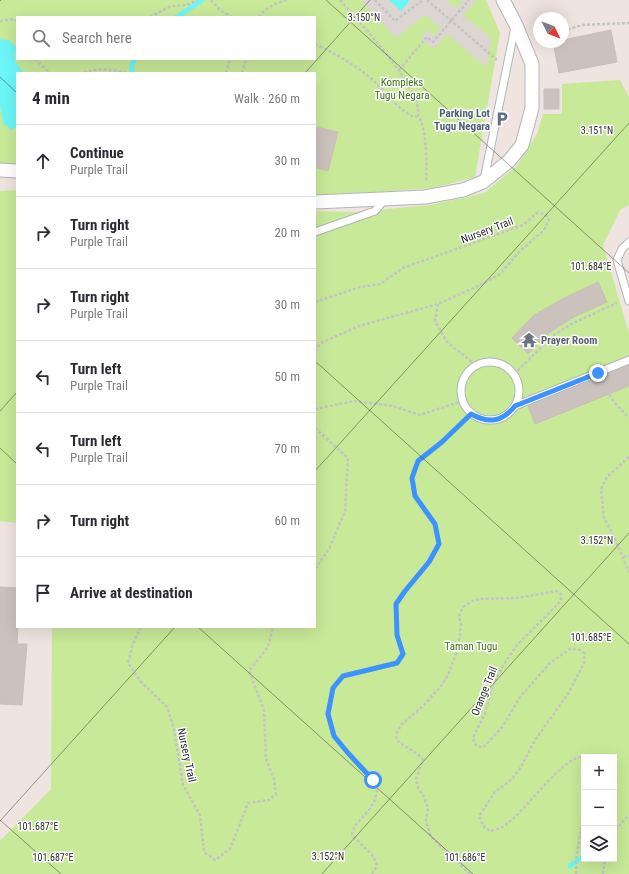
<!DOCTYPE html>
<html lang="en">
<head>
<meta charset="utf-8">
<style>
	:root { --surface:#fff; --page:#f7f7f7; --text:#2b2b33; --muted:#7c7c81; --line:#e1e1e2 }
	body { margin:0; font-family:"Roboto Condensed",sans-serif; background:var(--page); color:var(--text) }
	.controls { position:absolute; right:12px; bottom:12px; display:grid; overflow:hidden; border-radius:0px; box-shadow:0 4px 16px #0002 }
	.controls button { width:36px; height:36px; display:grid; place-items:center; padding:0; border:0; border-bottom:1px solid var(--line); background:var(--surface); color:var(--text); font:20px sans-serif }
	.compass { position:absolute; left:533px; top:12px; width:36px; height:36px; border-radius:50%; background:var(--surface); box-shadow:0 4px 16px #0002; rotate:132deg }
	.stop { position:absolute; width:12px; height:12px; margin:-9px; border:3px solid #3c92ff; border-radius:50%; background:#fff }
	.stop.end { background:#3c92ff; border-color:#fff; box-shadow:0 1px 4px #0008 }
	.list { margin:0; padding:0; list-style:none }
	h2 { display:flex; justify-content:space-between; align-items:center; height:52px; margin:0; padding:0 16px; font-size:17px }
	h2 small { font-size:13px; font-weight:400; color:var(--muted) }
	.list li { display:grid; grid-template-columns:26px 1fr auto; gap:12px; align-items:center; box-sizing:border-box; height:72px; padding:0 16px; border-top:1px solid var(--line) }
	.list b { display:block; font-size:15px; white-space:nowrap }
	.list p { margin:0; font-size:13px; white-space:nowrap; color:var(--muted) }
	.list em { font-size:13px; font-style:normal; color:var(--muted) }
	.icon { flex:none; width:22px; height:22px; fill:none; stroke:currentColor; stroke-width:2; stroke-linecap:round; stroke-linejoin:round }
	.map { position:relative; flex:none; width:629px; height:874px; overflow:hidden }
	.search { position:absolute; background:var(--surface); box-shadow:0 4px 16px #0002; left:16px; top:16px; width:300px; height:44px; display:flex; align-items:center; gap:10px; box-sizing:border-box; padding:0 14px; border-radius:0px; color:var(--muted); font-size:15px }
	.panel { position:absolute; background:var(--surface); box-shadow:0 4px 16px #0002; left:16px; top:72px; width:300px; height:556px; border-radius:0px }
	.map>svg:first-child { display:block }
</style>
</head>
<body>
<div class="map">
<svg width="629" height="874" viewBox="0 0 629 874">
	<rect width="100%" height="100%" fill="#efe4df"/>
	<!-- green -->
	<path fill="#c8e998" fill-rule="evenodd" d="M0,0h486l14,33 -25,144 -42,11 -118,8v-123h-298v93l-17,-1zM17,17h298v42h-298z
		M620,80l9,17v108l-9,5 -17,35 26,88v541h-629v-34l2,-1 49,-50 1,-162h263v-416l39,1 77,-7 53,-12 33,-27 20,-32 6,-20h19v-30zM584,757h30v102h-30z
		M17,190v333l-17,-2v-330z"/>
	<!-- plaza -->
	<path fill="#dbd6d2" d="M361,0h28l12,11 9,-11h36l10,8 6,-7v-1h14l-13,15 28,23 -5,29 -39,-33 -13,15 -14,-11 7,-8 7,6 6,-8 -15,-13 -29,23z"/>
	<!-- water -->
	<path fill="#6cf6f7" d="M389,0h21l-9,11z
		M2,39l8,2 6,6 -1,14 9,12h-7v53l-6,4 -8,-7 -3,-19v-64z"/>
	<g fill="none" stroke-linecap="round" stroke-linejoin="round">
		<!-- stream -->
		<path stroke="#6cf6f7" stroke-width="5" d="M177,17l25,-17
			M132,72v-8l3,-5
			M570,866l10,-7"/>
	</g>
	<!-- building -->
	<path fill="#cbc2bd" stroke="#cbbfb8" d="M611,30l6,32 -58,11 -6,-31h10v-2z
		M544,89h15v20h-15z
		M317,127l21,5 -10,39 -13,-4v-31z
		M598,282l9,20 -33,15 -24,15 -22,22 -16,-16 22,-23 30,-17z
		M629,365v21l-94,38 -7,-18z
		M0,587l17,1 1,39 -1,17h10l-5,61 -22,-1z"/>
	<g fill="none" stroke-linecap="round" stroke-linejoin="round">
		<!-- service casing -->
		<g stroke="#afb6bd" stroke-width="9">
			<path id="service" d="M484,180l31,-153
				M315,232l60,-21 10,-12
				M629,242l-7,7 -5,11 12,41
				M461 391a29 29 0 1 1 58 0a29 29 0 1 1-58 0Z
				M515,406l114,-46"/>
		</g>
		<!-- minor casing -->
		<g stroke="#afb6bd" stroke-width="15">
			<path id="minor" d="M0,170l17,1
				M315,202l110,-5 38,-7 20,-8 26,-21 13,-16 10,-37v-44l-16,-39 -13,-25"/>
		</g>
		<!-- path -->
		<path stroke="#c4c4c4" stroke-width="2.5" stroke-dasharray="3 2" stroke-linecap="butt" d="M211,0l9,10 12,7
			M340,0c18,21 84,90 78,116 9,9 9,53 8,66
			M375,0l20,21 28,-21
			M427,0l70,60
			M150,17l21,-11 16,-1 10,-5
			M259,17c6,-9 18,-15 29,-17
			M0,21l14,-2 3,2
			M563,31l19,-6 47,-2
			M315,44c21,10 40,21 58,36 13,12 25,30 41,37l4,-1
			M35,59l15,14
			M399,70l28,-33 6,5 36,-42
			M84,73c14,-6 30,-3 44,0
			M226,73l4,-14
			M242,73l4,-14
			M315,302l45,-15 20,-3 23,-16 120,-43 14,-12 8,1 4,6 -5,10 -24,21 -21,24 -23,12 -38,17 -79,22 -38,17 -6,7
			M438,304l-3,17 12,21 29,23
			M514,374l40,-39 19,-12 44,-20
			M601,382l13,20 15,16
			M315,409l39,-8 39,5 27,9 42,-14
			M315,428l33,30 -3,53 -16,38 -14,20
			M629,457l-22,20 -6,12 3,29 11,21 14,33
			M623,557l6,-1
			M141,627l-8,17 -5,19 13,19 26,25 7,22 9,56 17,30 4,37 11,8 15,-11 18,-46 21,-3 7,-6 -2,-15 -8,-20 -2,-49 -15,-39 19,-24 5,-20
			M614,835l3,-7 12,-13
			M372,874l5,-8 -3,-9 -19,-19 -3,-4 2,-7 15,-17 6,-10 2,-11 -4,-9 -25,-27 -14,-16 -6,-23 5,-26 10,-12 54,-13 6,-9 -6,-19 -1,-31 9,-13 24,-29 10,-18 -4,-20 -20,-29 -3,-17 6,-17 24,-19 29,-28
			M470,874l-39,-37 -5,-16 2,-13 -4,-11 -6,-10 -2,-8 7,-19c-7,-10 -19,-12 -27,-21l1,-7 5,-8 20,-17 20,-22 6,-10 10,-26 3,-24 -2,-9 4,-9 9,-6 9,-2 36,-1 40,-7 4,3v5l-3,5 -40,40 -16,23 -9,18 -8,28 -12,25 2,6 4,3 6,-1 18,-20 17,-29 30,-34 20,-14h8l6,4v10l-16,31 -33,46 -14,27 -9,12 -17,13 -16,24 5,11 6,4c4,-1 9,-2 12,-4 21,-11 61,-73 82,-70
			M576,874v-15l8,-48
			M603,874l2,-15"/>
		<!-- service -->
		<use href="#service" stroke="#fff" stroke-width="7"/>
		<!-- minor -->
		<use href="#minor" stroke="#fff" stroke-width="13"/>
	</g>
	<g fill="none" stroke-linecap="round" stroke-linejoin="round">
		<!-- route -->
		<path stroke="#3c92ff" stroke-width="5" d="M373,780l-25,-27 -14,-17 -6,-22 5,-26 10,-12 54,-13 6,-9 -6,-19 -1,-31 9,-13 24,-29 10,-18 -4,-20 -20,-28 -3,-18 6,-17 24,-19 29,-28c18,10 31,8 44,-8l83,-33"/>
	</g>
	<!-- ticks -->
	<path fill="none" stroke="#2d2d2d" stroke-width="1" stroke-opacity="0.45" d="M326,0l303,273M0,1l1,-1M305,73l65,-73M0,77l17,16M315,361l314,283M0,411l17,-19M0,448l17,16M315,471l314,-348M198,627l275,247M0,820l61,54M0,821l175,-194M322,874l307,-341"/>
	<!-- icons -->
	<defs>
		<g id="parking-bare" transform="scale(1.2)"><path d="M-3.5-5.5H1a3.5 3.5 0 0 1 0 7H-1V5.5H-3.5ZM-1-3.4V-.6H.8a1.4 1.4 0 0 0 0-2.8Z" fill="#5c6f8a" stroke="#fff" stroke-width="2.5" paint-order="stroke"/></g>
		<g id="temple-bare" transform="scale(1.2)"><path d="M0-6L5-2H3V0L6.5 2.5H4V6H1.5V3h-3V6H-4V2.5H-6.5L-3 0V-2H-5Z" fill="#6b7280" stroke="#fff" stroke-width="2.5" paint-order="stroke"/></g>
	</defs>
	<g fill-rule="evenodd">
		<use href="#parking-bare" x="502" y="119"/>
		<use href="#temple-bare" x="529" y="340"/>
	</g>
	<g text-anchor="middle" stroke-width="3" stroke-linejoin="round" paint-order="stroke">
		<!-- park labels -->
		<g font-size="11" fill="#407116" stroke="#fff">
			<text x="402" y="86">Kompleks<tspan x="402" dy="13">Tugu Negara</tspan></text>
			<text x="471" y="650">Taman Tugu</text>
		</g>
		<!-- service labels -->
		<g font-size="11" font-weight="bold" fill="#4e5e75" stroke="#fff" text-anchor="end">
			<text x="490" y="117">Parking Lot<tspan x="490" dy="13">Tugu Negara</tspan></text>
		</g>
		<!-- street labels -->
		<g font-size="11" fill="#2d2d2d" stroke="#fff">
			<text transform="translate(487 230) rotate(-21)" y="4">Nursery Trail</text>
			<text transform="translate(484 691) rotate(-68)" y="4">Orange Trail</text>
			<text transform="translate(187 755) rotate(78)" y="4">Nursery Trail</text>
		</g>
		<!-- worship labels -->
		<g font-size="11" font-weight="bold" fill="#5b616d" stroke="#fff" text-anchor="start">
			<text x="541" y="344">Prayer Room</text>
		</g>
	</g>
	<g font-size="10" text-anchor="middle" fill="#2d2d2d" stroke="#fff" stroke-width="3" stroke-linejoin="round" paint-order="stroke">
		<text x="364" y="21">3.150°N</text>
		<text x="597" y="134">3.151°N</text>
		<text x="591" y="270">101.684°E</text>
		<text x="597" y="544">3.152°N</text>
		<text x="591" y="641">101.685°E</text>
		<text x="38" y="830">101.687°E</text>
		<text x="328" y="860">3.152°N</text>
		<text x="53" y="861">101.687°E</text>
		<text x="465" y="861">101.686°E</text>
	</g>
</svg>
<div class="controls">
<button>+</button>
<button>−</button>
<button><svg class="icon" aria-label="layers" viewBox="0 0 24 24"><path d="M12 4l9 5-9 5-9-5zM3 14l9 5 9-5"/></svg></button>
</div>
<svg class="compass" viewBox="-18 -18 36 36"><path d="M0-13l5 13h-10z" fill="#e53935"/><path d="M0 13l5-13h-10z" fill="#7c7c81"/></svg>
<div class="stop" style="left:373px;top:780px"></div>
<div class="stop end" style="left:598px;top:373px"></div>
<div class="search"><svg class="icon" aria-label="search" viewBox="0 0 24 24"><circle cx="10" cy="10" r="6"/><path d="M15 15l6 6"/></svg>Search here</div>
<section class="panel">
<h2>4 min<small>Walk · 260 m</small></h2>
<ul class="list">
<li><svg class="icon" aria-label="ahead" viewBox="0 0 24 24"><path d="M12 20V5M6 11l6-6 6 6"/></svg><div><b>Continue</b><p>Purple Trail</p></div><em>30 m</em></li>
<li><svg class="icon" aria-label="right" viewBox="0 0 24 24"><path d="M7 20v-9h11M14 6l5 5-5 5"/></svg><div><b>Turn right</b><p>Purple Trail</p></div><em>20 m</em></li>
<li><svg class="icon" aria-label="right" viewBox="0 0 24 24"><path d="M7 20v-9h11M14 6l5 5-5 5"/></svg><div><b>Turn right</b><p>Purple Trail</p></div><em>30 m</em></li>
<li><svg class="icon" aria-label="left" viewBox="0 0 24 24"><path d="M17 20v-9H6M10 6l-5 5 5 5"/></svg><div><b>Turn left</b><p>Purple Trail</p></div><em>50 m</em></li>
<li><svg class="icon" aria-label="left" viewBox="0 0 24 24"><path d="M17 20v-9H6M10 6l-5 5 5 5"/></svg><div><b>Turn left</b><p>Purple Trail</p></div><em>70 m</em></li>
<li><svg class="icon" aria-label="right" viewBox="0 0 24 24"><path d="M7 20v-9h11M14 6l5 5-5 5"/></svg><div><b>Turn right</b></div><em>60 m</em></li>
<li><svg class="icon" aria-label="arrive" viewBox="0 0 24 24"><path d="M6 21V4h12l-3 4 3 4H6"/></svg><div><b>Arrive at destination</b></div></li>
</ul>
</section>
</div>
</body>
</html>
